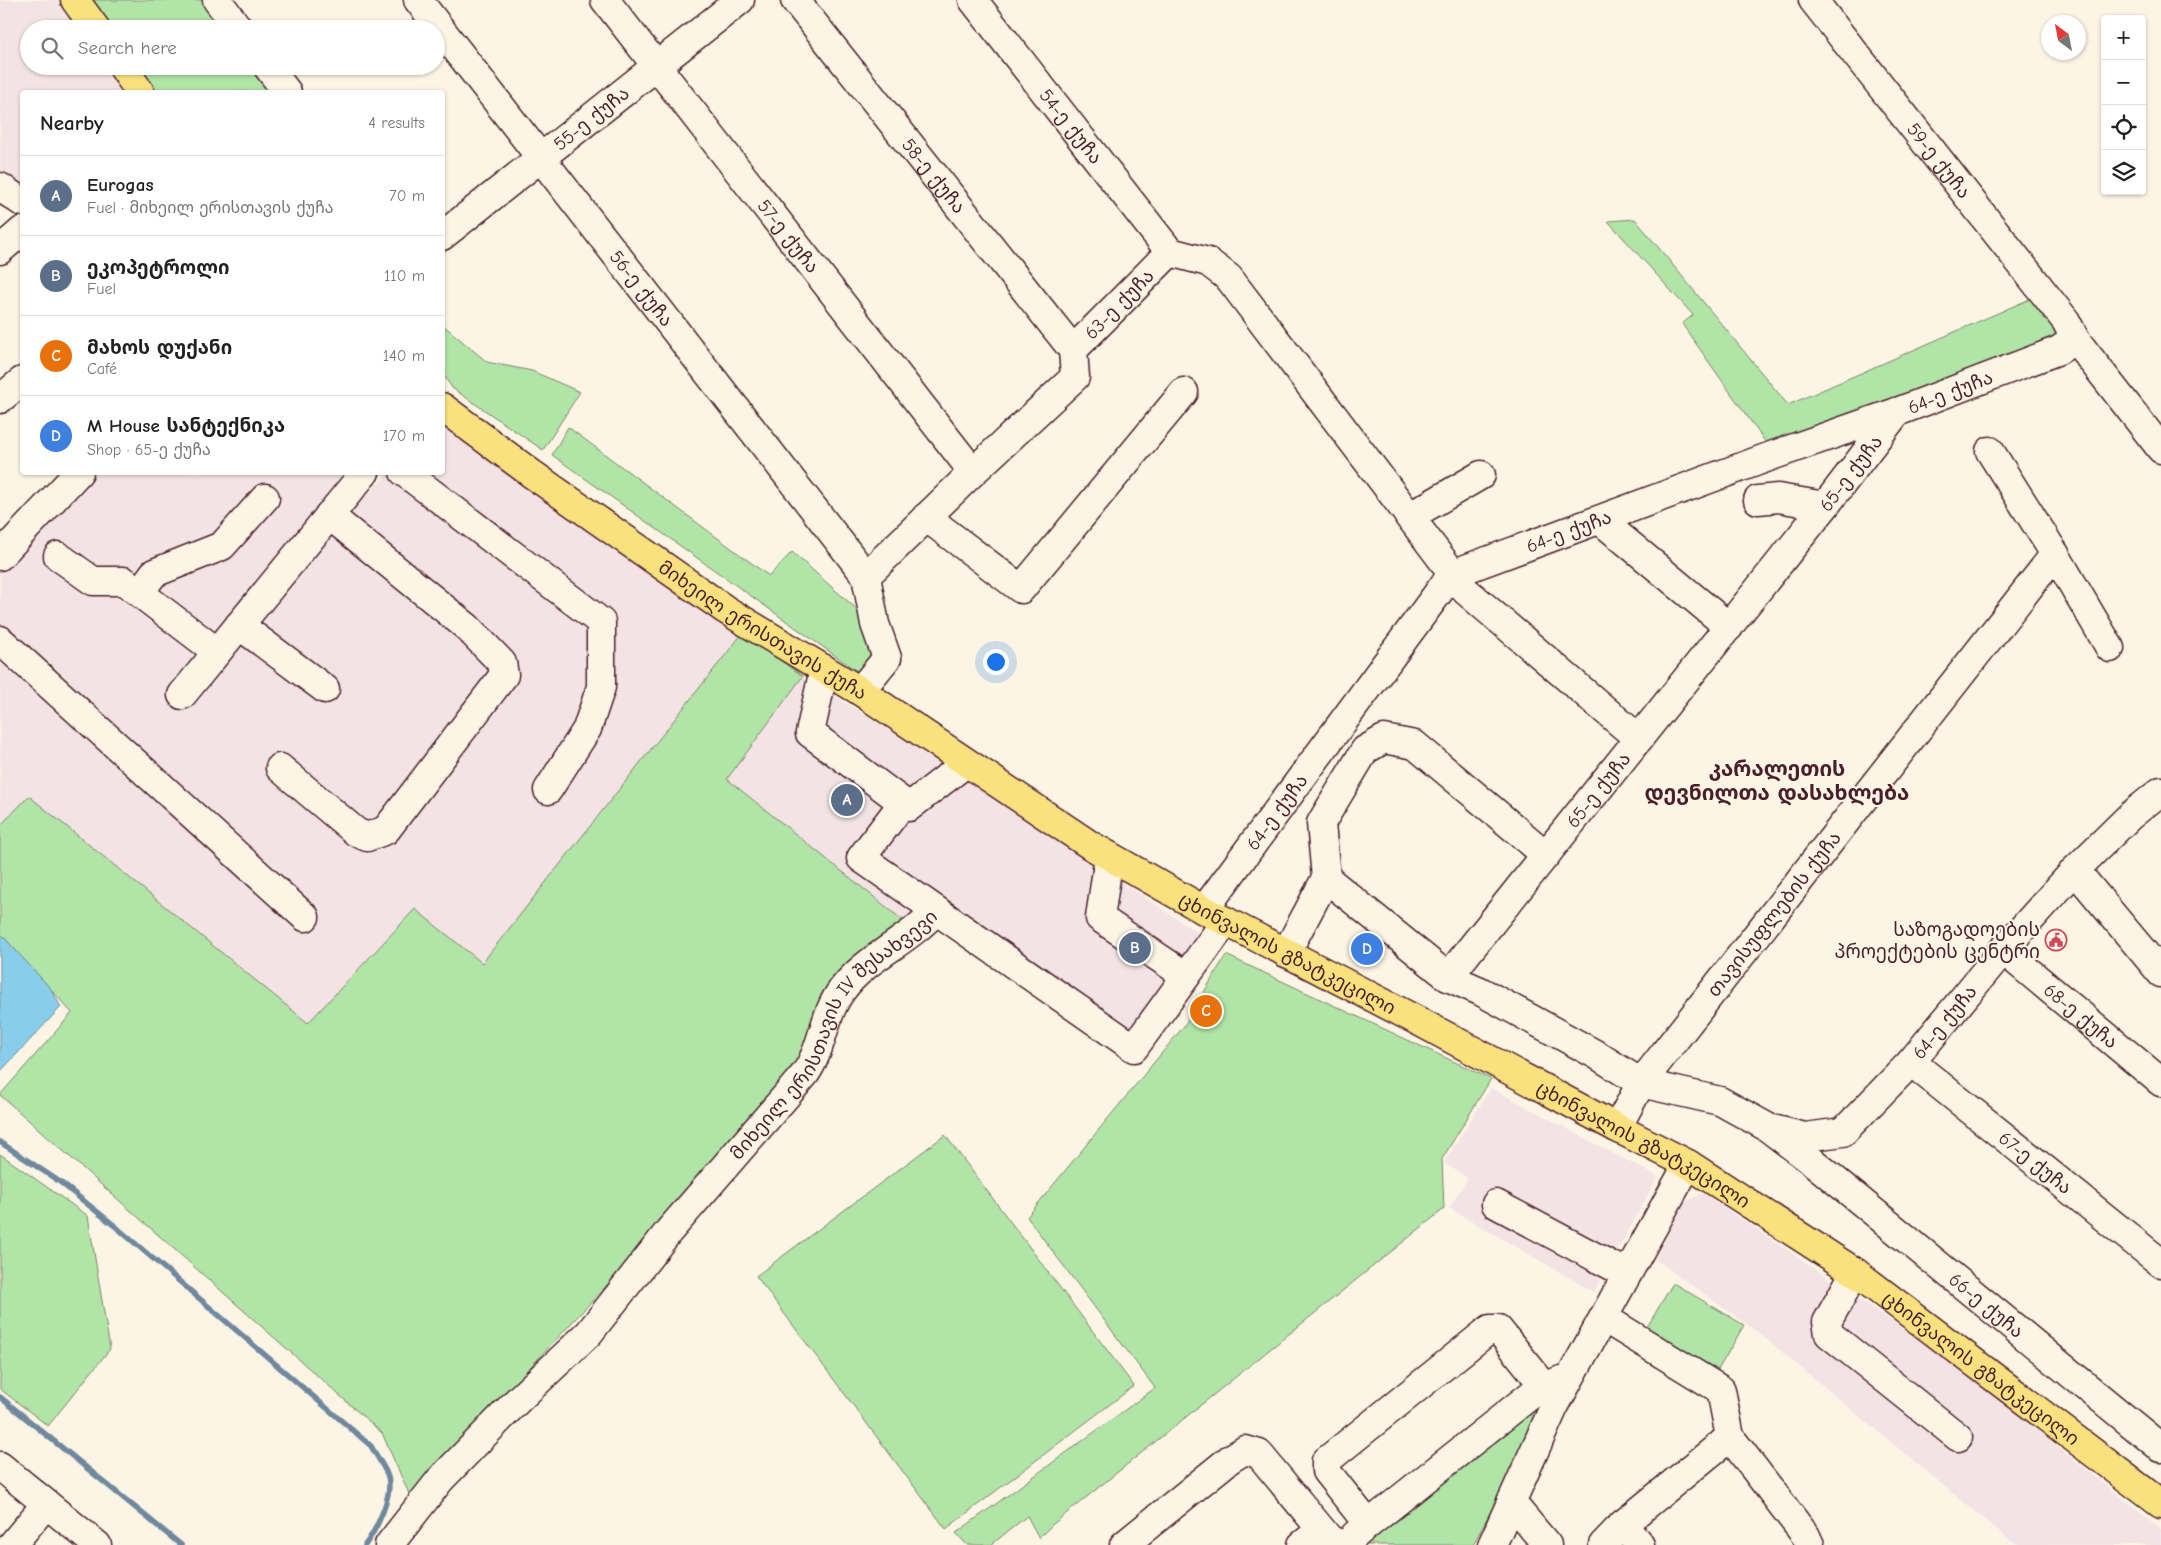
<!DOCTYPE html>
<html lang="en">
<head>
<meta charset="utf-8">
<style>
	:root { --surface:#fff; --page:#f2f2f2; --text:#222; --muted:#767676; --line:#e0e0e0; --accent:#b45309 }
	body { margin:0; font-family:"Comic Neue","Noto Sans Georgian",sans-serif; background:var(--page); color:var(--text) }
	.controls { position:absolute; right:15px; top:15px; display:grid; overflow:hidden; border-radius:5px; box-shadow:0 1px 4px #0004 }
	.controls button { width:45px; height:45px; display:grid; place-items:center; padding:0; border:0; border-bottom:1px solid var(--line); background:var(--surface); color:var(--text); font:25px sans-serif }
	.compass { position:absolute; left:2041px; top:15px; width:45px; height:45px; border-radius:50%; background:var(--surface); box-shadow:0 1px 4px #0004; rotate:328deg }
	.you { position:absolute; left:995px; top:661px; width:18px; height:18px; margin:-12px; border:4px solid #fff; border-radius:50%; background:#1a73e8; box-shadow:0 0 0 8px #1a73e833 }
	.badge { display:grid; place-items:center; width:32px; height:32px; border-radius:50%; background:var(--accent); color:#fff; font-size:16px; font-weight:700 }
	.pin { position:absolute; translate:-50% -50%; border:2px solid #fff; box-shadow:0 1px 5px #0006 }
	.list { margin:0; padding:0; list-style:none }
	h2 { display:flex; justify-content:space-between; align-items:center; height:65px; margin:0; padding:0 20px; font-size:21px }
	h2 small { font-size:16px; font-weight:400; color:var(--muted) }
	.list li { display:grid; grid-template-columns:32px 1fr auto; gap:15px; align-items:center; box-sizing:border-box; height:80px; padding:0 20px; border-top:1px solid var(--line) }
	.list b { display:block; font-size:19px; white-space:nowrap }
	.list p { margin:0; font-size:16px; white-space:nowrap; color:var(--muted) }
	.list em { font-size:16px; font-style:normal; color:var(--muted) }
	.icon { flex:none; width:28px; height:28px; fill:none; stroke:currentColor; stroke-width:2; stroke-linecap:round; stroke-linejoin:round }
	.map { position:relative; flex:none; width:2161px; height:1545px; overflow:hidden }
	.search { position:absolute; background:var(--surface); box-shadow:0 1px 4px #0004; left:20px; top:20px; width:425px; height:55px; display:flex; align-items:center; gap:12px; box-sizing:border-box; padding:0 18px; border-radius:28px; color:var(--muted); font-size:19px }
	.panel { position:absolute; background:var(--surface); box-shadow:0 1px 4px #0004; left:20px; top:90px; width:425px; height:385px; border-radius:5px }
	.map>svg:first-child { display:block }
</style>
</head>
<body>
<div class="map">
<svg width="2161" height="1545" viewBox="0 0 2161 1545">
	<rect width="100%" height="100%" fill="#fcf5e5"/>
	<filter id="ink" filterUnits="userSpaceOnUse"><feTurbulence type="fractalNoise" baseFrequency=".02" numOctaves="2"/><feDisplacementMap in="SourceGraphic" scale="10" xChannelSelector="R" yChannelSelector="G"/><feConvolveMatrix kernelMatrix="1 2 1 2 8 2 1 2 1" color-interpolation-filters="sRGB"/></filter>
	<g filter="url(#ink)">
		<!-- built -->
		<path fill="#f3e3e4" d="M0,0h58l21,29h-50v37h78l20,26h-105v104l-22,-19z
			M447,423l295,211 -260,329 -67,-54 -107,114 -279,-226 -29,29v-252l97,-101h241l28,23 23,-23 53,-1 1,-46z
			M803,676l169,106 226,151 -69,99 -204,-137 -20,27 -178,-143z
			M1491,1088l167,89 -64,115 -145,-84 19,-30 -24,-15z
			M1703,1193l243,165 215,171v16h-141l-12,-6 -249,-206 -104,-74 29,-56z"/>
		<!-- green -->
		<path fill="#b1e5a7" stroke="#7e8269" d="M89,0h119l21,29h-119z
			M138,66h120l20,26h-121z
			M1635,219l153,186 251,-110 14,19 6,27 -288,109 -89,-126 11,-9 -85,-94z
			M443,325l44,37 45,9 48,21 -37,58 -91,-62 -9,-14z
			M568,427l201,149 23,-24 67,59 13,49 -11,14 -309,-219z
			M742,634l61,42 -76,103 178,143 -129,166 -155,182 -211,226 -28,-63 -382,-338 72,-82 -72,-80v-107l29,-30 279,227 107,-114 67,54z
			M1226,955l265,124 -49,80 2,50 -392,316 -13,13 -12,-22 -36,29h-24l-11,-12 199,-145 -128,-171 157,-191z
			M945,1135l189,251 -188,143 -190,-253z
			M0,1154l88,62 22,133 -62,77 -48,-37z
			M1673,1283l71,42 -26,45 -72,-41z
			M1534,1399l10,11 -71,135h-113z"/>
		<!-- water -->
		<path fill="#88ceea" stroke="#6f889e" d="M0,933l51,56 10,18 -61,65z"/>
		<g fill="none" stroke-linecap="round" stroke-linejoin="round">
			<!-- stream -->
			<path stroke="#6f889e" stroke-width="5.5" d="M0,1142l60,40 55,44 256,220c5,9 12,19 16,28 8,19 -11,56 -22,71
				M0,1397l181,148"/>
			<!-- minor casing -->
			<g stroke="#4a1f2b" stroke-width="31">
				<g id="minor">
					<path d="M217,0l22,29"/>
					<path id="s1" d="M418,0l448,576"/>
					<path id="s2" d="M605,0l368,472"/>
					<path id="s3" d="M795,0l278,350"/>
					<path id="s4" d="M973,0l197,252"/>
					<path id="s5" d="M1813,0l253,321 9,18 86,110"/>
					<path d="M267,66l20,26"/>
					<path d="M0,187l22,15"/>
					<path id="s6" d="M442,236l298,-236"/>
					<path d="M0,250l22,-19"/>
					<path d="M1170,252l38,10 21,16 237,313 173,148"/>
					<path id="s7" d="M1073,350l97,-98"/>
					<path d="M0,399l22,-18"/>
					<path d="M1990,451l65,103 55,94"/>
					<path d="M404,472l197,150v65l-14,42 -39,61"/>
					<path d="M1758,500l20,-2 47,8"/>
					<path d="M926,517l95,72 163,-197"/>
					<path d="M1409,517l72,-42"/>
					<path d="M1600,520l129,107"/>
					<path d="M0,556l79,-84"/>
					<path d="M58,556l35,25h31l93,71"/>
					<path d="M140,592l14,-19 68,-27 43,-48"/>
					<path d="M239,625l86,64"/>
					<path d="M0,640l305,277"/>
					<path d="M824,669l-14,64 99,74 57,-44"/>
					<path d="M860,691l27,-33 -12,-34 -9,-48 107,-104 102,-95 -2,-27"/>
					<path d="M182,695l183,-223"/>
					<path d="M280,768l76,64 11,5 19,-7 118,-155 -2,-12 -35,-36 -138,-112"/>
					<path d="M903,803l-42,55 273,190 92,-127"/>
					<path d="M1109,856l-9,62 86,58"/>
					<path d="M2075,870l86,103"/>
					<path id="s8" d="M1326,878l122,99 32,14 117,64 44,28 79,18 47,26 46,35 348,286"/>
					<path d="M1326,878l-5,-55 44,-73 19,-11 31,6 131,110"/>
					<path id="s9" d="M1204,910l248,-336 322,-119 123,-43 162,-62 16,-11"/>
					<path id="s10" d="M2003,950l158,132"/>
					<path d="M1286,953l40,-75"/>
					<path id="s11" d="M1448,977l377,-471 72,-94"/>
					<path id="s12" d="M1911,1062l250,201"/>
					<path id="s13" d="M1617,1128l24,-45 414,-529"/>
					<path id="s14" d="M1773,1129l32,8 38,-5 68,-70 92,-112 72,-80 55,-54 31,-25"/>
					<path d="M1496,1204l131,70"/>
					<path d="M1855,1272l-28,50 2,12 129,103"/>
					<path d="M1604,1318l117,72 9,47 76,99 4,9"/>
					<path d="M0,1466l97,79"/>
					<path d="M1511,1502l36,43"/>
					<path d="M1368,1524l-42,-53v-10l164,-132h8l47,58"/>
					<path d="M1355,1535l182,-145 24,-10"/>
					<path d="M12,1545l34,-41"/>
					<path id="s15" d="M389,1545l51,-65 80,-82 69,-65 80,-102 136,-157c18,-25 18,-59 37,-84 24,-33 66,-48 93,-79"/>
					<path d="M1124,1545l106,-86 15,-9 14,4 71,86 16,5"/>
					<path d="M1302,1545l19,-15"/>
					<path d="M1492,1545l62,-138 134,-243"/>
					<path d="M1603,1545l20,-21"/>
					<path d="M1640,1545l-17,-21 107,-87"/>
				</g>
			</g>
			<!-- major casing -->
			<g stroke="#4a1f2b" stroke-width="31">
				<g id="major">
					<path d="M75,0l21,29"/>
					<path d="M122,66l18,26"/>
					<path id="s16" d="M442,407l90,67 194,136 134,81 230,154 114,65 218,113 195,105 71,36 167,108 306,232"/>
				</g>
			</g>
			<!-- minor -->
			<use href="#minor" stroke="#fcf5e5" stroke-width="28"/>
			<!-- major -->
			<use href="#major" stroke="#fae180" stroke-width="28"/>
		</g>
	</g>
	<!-- icons -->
	<defs>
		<g id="civic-ring" transform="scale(1.125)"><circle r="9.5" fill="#fcf5e5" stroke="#d1495b" stroke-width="1.5"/><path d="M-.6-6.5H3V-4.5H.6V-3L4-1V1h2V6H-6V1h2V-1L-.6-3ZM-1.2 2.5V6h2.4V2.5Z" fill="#d1495b"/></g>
	</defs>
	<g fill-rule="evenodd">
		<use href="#civic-ring" x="2056" y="940"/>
	</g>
	<g text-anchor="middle" stroke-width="4" stroke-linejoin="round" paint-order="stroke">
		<!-- street labels -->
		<g font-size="19" fill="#4a1f2b" stroke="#fcf5e5">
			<text dy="7" stroke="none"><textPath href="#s6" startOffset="190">55-ე ქუჩა</textPath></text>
			<text dy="7" stroke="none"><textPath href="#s4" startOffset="160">54-ე ქუჩა</textPath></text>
			<text dy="7" stroke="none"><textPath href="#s5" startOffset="204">59-ე ქუჩა</textPath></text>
			<text dy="7" stroke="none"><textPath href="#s3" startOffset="224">58-ე ქუჩა</textPath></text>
			<text dy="7" stroke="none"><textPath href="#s2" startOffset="299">57-ე ქუჩა</textPath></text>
			<text dy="7" stroke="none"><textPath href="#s1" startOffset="365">56-ე ქუჩა</textPath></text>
			<text dy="7" stroke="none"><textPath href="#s7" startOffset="65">63-ე ქუჩა</textPath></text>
			<text dy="7" stroke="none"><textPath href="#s9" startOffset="948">64-ე ქუჩა</textPath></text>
			<text dy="7" stroke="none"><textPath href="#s11" startOffset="645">65-ე ქუჩა</textPath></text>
			<text dy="7" stroke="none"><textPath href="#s9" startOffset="542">64-ე ქუჩა</textPath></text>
			<text dy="7" stroke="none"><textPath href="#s16" startOffset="391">მიხეილ ერისთავის ქუჩა</textPath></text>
			<text dy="7" stroke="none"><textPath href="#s11" startOffset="240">65-ე ქუჩა</textPath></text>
			<text dy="7" stroke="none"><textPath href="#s9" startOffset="122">64-ე ქუჩა</textPath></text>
			<text dy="7" stroke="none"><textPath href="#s13" startOffset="266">თავისუფლების ქუჩა</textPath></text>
			<text dy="7" stroke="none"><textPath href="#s16" startOffset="1008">ცხინვალის გზატკეცილი</textPath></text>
			<text dy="7" stroke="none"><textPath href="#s10" startOffset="102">68-ე ქუჩა</textPath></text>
			<text dy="7" stroke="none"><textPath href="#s14" startOffset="221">64-ე ქუჩა</textPath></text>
			<text dy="7" stroke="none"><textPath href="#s15" startOffset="681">მიხეილ ერისთავის IV შესახვევი</textPath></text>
			<text dy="7" stroke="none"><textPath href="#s16" startOffset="1412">ცხინვალის გზატკეცილი</textPath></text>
			<text dy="7" stroke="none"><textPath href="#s12" startOffset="160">67-ე ქუჩა</textPath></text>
			<text dy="7" stroke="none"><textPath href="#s8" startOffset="795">66-ე ქუჩა</textPath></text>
			<text dy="7" stroke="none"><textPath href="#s16" startOffset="1818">ცხინვალის გზატკეცილი</textPath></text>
		</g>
		<!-- poi labels -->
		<g font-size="19" fill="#4a1f2b" stroke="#fcf5e5" text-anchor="end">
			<text x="2040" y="936">საზოგადოების<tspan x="2040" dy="22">პროექტების ცენტრი</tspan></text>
		</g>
		<!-- quarter labels -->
		<g font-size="21" font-weight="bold" fill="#4a1f2b" stroke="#fcf5e5">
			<text x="1777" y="776">კარალეთის<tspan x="1777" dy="24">დევნილთა დასახლება</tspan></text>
		</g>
	</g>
</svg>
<div class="controls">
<button>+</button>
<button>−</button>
<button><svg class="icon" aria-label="locate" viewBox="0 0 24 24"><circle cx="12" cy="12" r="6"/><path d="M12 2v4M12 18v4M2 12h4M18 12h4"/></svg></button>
<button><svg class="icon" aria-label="layers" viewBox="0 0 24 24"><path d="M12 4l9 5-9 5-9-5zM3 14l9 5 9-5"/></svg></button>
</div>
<svg class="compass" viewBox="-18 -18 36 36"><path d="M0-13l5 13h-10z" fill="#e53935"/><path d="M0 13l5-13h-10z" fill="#767676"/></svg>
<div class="you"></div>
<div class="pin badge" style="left:847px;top:800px;background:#5c6f8a">A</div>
<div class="pin badge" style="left:1135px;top:948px;background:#5c6f8a">B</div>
<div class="pin badge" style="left:1206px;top:1011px;background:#e8710a">C</div>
<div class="pin badge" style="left:1367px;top:949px;background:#3f7fe0">D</div>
<div class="search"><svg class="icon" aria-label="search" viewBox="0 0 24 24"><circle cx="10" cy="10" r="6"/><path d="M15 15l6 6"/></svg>Search here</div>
<section class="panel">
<h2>Nearby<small>4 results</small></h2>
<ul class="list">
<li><span class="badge" style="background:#5c6f8a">A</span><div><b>Eurogas</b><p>Fuel · მიხეილ ერისთავის ქუჩა</p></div><em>70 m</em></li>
<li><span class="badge" style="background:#5c6f8a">B</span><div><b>ეკოპეტროლი</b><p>Fuel</p></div><em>110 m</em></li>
<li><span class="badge" style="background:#e8710a">C</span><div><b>მახოს დუქანი</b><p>Café</p></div><em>140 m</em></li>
<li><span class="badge" style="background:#3f7fe0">D</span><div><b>M House სანტექნიკა</b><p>Shop · 65-ე ქუჩა</p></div><em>170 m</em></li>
</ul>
</section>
</div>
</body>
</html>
